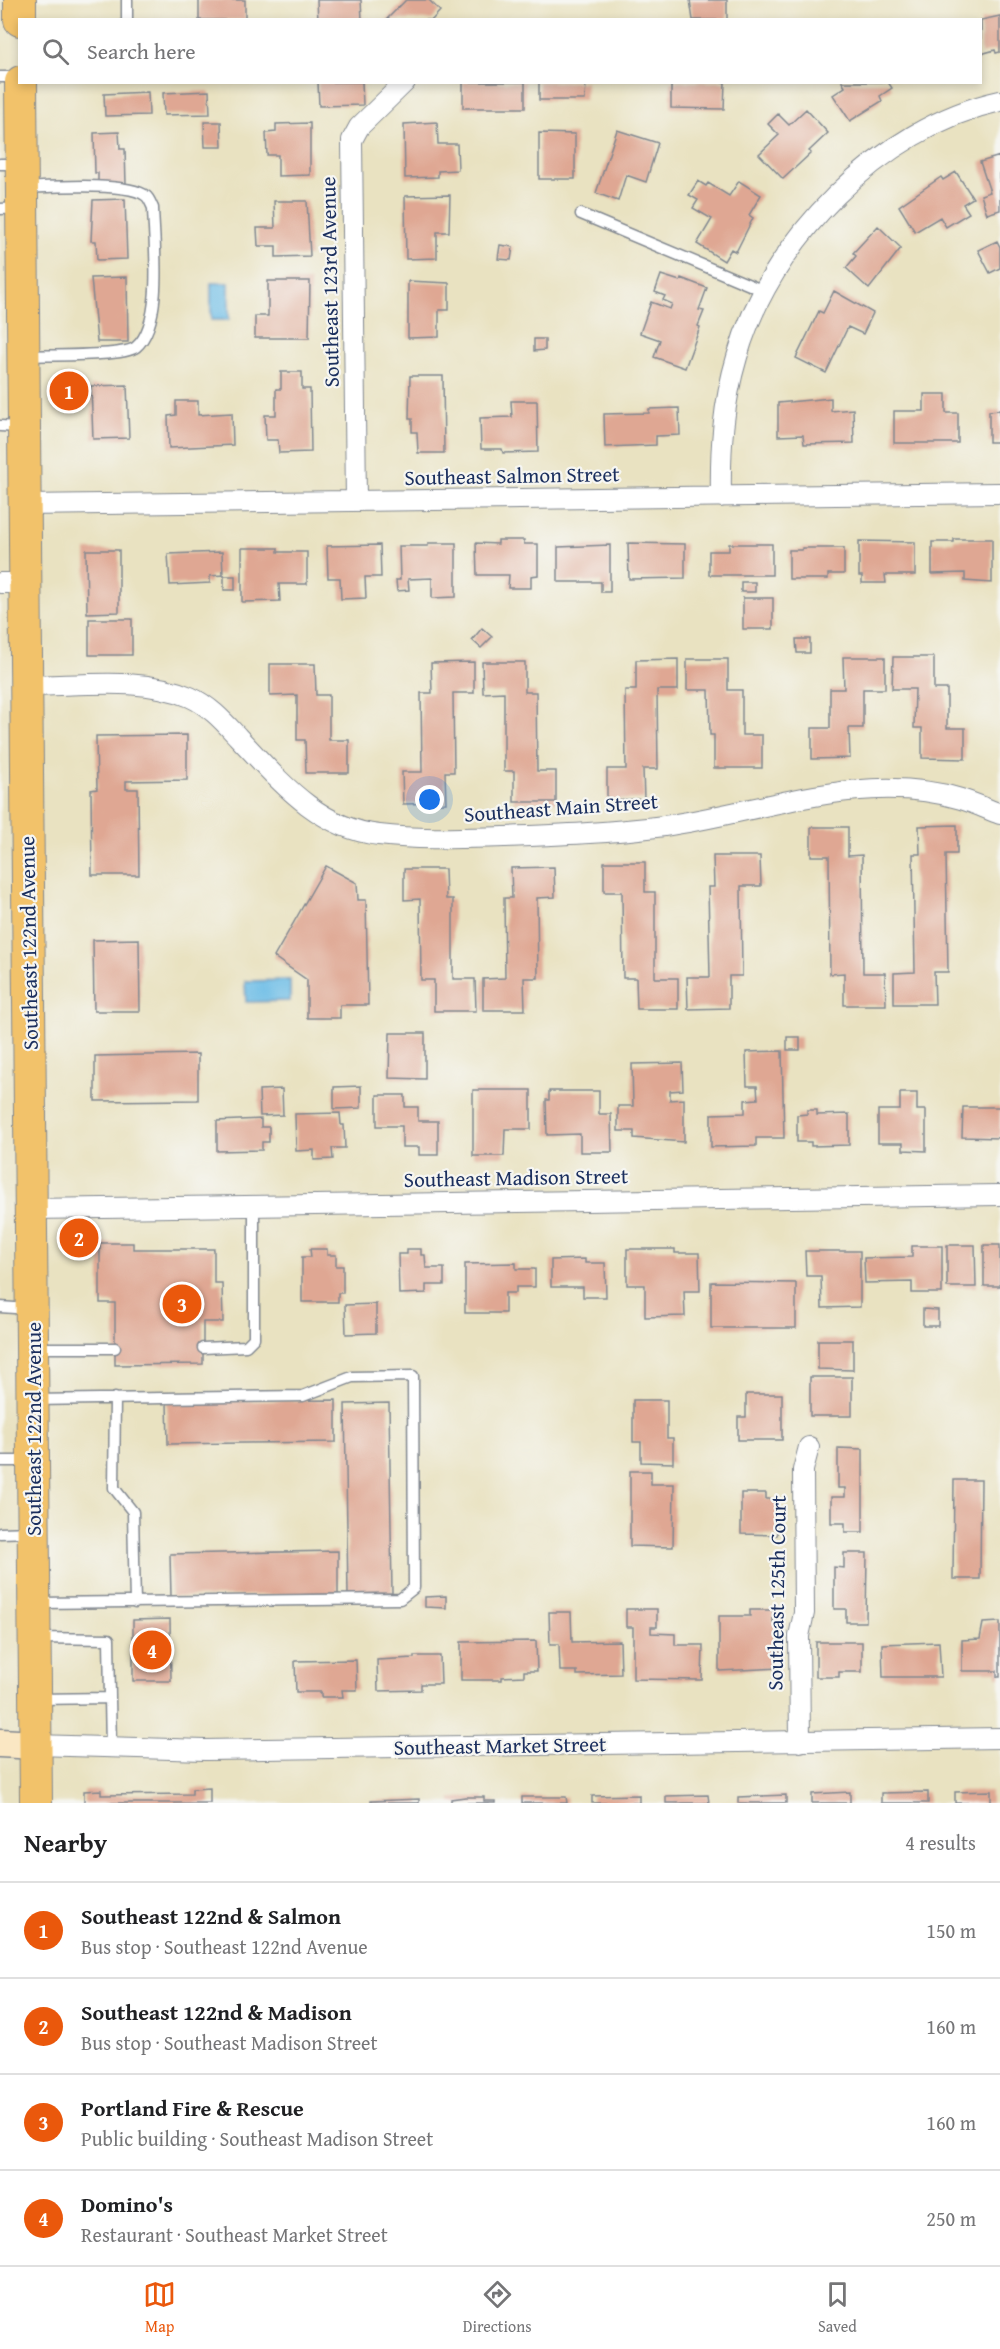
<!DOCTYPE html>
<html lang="en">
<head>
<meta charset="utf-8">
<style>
	:root { --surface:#fff; --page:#f6f6f6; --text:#202124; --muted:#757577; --line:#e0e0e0; --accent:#ea580c }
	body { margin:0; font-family:"Gentium Book Plus",serif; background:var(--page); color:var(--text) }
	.you { position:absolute; left:430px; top:800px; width:21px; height:21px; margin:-15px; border:4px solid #fff; border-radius:50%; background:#1a73e8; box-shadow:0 0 0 9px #1a73e833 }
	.badge { display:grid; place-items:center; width:39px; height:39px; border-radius:50%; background:var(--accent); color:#fff; font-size:20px; font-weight:700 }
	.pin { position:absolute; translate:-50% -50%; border:3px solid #fff; box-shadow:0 2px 6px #0006 }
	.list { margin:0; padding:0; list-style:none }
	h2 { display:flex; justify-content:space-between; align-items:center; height:78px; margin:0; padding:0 24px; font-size:26px }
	h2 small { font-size:20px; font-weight:400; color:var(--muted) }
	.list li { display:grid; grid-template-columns:39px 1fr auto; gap:18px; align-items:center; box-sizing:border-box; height:96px; padding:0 24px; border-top:2px solid var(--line) }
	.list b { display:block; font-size:22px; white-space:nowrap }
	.list p { margin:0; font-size:20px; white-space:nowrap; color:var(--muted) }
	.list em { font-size:20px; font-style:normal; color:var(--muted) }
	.icon { flex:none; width:33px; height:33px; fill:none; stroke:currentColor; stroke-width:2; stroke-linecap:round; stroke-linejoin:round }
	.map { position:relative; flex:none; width:1000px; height:1803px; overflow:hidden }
	.search { position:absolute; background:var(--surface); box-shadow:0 3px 9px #0003; left:18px; right:18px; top:18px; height:66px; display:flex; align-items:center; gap:15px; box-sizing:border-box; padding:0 21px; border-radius:0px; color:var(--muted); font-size:22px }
	.sheet { height:462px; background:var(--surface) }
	nav { display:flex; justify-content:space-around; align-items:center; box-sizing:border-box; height:84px; border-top:2px solid var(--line); background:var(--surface); font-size:16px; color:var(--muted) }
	nav a { display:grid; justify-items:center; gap:3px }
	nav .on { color:var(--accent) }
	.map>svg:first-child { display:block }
</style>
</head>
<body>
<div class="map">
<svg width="1000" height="1803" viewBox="0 0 1000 1803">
	<rect width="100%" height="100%" fill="#f6f6f2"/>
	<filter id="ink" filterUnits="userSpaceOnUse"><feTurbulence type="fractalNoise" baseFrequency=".0167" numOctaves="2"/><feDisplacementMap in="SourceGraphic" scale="12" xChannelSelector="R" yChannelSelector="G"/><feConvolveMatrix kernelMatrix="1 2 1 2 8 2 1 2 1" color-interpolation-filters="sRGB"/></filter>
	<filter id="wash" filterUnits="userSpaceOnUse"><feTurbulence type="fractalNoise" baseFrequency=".008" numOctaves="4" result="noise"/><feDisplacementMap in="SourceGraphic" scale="24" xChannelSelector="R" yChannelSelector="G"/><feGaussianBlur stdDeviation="1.35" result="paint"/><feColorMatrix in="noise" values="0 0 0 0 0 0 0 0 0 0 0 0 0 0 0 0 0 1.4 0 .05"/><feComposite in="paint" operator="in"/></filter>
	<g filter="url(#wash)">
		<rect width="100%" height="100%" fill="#e9e2c1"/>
		<!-- water -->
		<path fill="#6abce6" stroke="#4276a2" stroke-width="1.5" d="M211,283h18v37h-18z
			M290,980v21l-44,1 -1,-21z"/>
		<g id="blocks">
			<!-- building -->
			<path fill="#dfa793" d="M199,0h46v20h-46z
				M317,0h44l1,20h-44z
				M406,0h23l11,11 -8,9h-46z
				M690,0h37v20h-34z
				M1000,16v36l-4,1 -1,-3 -14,4v-34z
				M318,82h44l1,23 -44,1z
				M463,82h62v26h-62z
				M539,82h47l-1,18h-46z
				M671,82h54l-1,27 -53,-1z
				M842,82h46l4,6 -12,8 2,5 -32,20 -17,-26 12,-8z
				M209,91l1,23 -46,1 -1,-22z
				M148,92l1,23 -44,1 -1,-22z
				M806,109l22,24 -19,18 2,2 -28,26 -24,-25 20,-19 -11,-11 10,-10 11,11z
				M204,122h17l1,25h-17z
				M437,122l1,22h19l1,26 -20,1v6l-33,1 -1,-54z
				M310,123v52l-32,1v-21h-11l-1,-22 10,-1v-8z
				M617,130l41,13 -12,39 -20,-7 -8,26 -22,-8z
				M119,132l1,17h5l1,36 -28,1v-13h-3l-1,-40z
				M539,133l36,1v45h-36z
				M1000,156v54l-13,4 -6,-19 9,-3 -10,-30z
				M956,172l17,26 -10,6 6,9 -23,14 -6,-10 -25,15 -16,-26 42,-29 2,3z
				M698,181l8,5 2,-3 21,13 10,-15 22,14 -12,20 4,3 -17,34 -5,-3 -7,12 -27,-17 15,-25 -19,-11 5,-8 -9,-5z
				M450,195l-1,37h-12v26l-31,1 -1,-63z
				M125,199l2,60 -30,1 -1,-19h-5l2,-41z
				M274,201h33l3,55 -34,1v-11h-18l-1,-18h18z
				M878,226l23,22 -32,41 -23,-21 10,-12 -3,-3z
				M997,241l3,6v21l-10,5 -12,-23z
				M500,245l13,2 -2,13 -13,-1z
				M661,275l19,6 1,-3 26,10 -8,22 5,1 -6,15 2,1 -15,41 -31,-11 6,-17 -20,-7 11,-31 19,7 2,-5 -9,-4 2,-4 -10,-4z
				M127,277l1,65h-31l-6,-64z
				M268,281h42l-1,57h-54v-22h13z
				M408,281l41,2v27h-10v27l-31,1z
				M834,291l39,22 -10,21 -15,-7 -22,46 -30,-15 23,-47 4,2z
				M534,339h11v11l-11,1z
				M281,372h21v17h8l1,63 -32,1 -1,-13h-12l-1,-25h11v-26h5z
				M410,376h33l1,77h-26l-1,-21h-5v-13h-3z
				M127,385l2,53 -36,1 -2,-53z
				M924,394h22v19h12v30h-64v-32h30z
				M831,398v13l22,-2 1,34 -50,1 -1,-9 -25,1v-33z
				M176,401h22v14l34,-2 1,32 -64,3 -1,-32 8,-1z
				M511,401h26l1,51 -35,1 -1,-4h-21l-1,-31 32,-1z
				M679,408l1,27 -24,1v9l-51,2 -1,-33 45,-1v-4z
				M1000,410v32h-11v-31z
				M954,539h38v44l-27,-2v-8l-33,1v-32h22z
				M498,540h26v4h14v31l-7,1v12h-23l1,-13h-32l-1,-32 22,1z
				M859,541l56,1v33h-30l1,8h-24v-7h-3z
				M428,543h28v54l-24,1v-20l-24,1 1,11 -12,1 -1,-11h4l-1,-34h29z
				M628,543l57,1v34l-56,1z
				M729,544h43v31h-63v-24h20z
				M380,545l1,32h-16l1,21 -25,1 -1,-21h-12l-1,-32z
				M610,545v47h-9v-10h-43v-35z
				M242,548h36v4h29v32h-28l1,17 -38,1z
				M802,548h42v26h-16v5h-39v-29h13z
				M86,550h33v62l-32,1z
				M222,552l1,23 -13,1v7l-40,2 -2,-31z
				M224,576h11v14h-11z
				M741,582h14v10h-14z
				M743,598h30v31h-30z
				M89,619h43v36h-43z
				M482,628l10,9 -11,11 -9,-8z
				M796,639h14v14h-13z
				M843,657h42v32h-22v39h-14l1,30 -38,1v-31h18v-39h14z
				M893,657h41v32h13v39h18v31l-43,-1v-30h-8l1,-39h-23z
				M678,659v31h-21l1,79h-15l1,30 -37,1v-31h19l-1,-79h11v-30z
				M687,659h41v31h14v45h20v33h-48v-33h-4l-1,-45h-22z
				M474,662v31h-21l1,79h-9l1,31 -43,1 -1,-32h20l-1,-79h11l-1,-30z
				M482,662h43v30h11l1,79h19v31h-42v-31h-10v-79l-21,1z
				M270,664h45l1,31h13v45h20v33h-43l-1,-33h-8v-45l-27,1z
				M187,735v45l-61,1v8h12l1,86h-47l-1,-85 6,-1 -1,-53z
				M957,825v29h-11l2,118h-14l1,32h-41v-31l21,-1 -2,-118h7l-1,-28z
				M811,827h37v29l14,-1 1,118h22l1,32h-42v-32l-14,1 -1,-118h-18z
				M713,856h47l1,30h-20l1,90h-13v32l-41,1 -1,-32h23l-2,-90h6z
				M604,862h41v30h10v86h23v31h-41l-1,-31h-13l-1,-86h-18z
				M326,866l31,17 1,17h8l2,105h-28v13h-33v-38l-33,-23z
				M554,867l1,30 -18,1 1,80h-14l1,32h-42v-31l22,-1 -1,-80h8l-1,-30z
				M404,869h41l1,30h7v80h22l1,32h-42v-31h-13l-1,-81 -16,1z
				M139,939l1,72h-46l-1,-71z
				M390,1033h35v46l-36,-1z
				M787,1037h13v13h-13z
				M782,1051l2,87h-28v8l-45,1v-33l34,-1v-13l13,-1 -1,-13h-10l-1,-34z
				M198,1054v46l-103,1v-45z
				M682,1063l1,27 -13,1v9l14,-1v43l-50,-4v-7h-16v-25h15l-1,-42z
				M361,1086v22l-27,1v-22z
				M282,1089l1,26 -23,1 -1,-26z
				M473,1090h58v39h-26l-1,27h-31z
				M549,1091h50v23h12l1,38h-32v-18l-33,1 -1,-35h3z
				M900,1093h17v17h9v41l-23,-1v-7h-25v-33h22z
				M377,1095h28v12h13v14h20v34h-19v-8h-17v-21h-25z
				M963,1107h37v31l-38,-1z
				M807,1110h10v5l32,-1v31l-38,1v-4h-14v-27l10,-1z
				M340,1113l1,12h3l1,23h-13l1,11 -19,1v-10l-18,1 -1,-37z
				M261,1119v8h8v15h-7v8l-45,1v-30z
				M100,1243h33v6h81v34h8l1,39h-20v42l-88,1v-62h-15z
				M947,1245h28l1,42h-29z
				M984,1245h16v41h-16z
				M912,1246h30v47h-30v-11l-47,1 -1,-25 48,-1z
				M310,1249h17v6h9v11h7v27h-5v9h-36v-45h9z
				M407,1249h14v6h4l1,13h18v17h-18v8l-27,1 -1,-40h9z
				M627,1249h48v4h24l1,38h-16l1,25 -40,1v-32h-18z
				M805,1251h55v56l-38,1 -1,-32h-15z
				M585,1259v4h20l1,34h-23v-10h-32v-27z
				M516,1263v6h19v18h-19v6h-11v20h-40v-49z
				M711,1282l85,1v45h-85z
				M376,1304v29l-30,1 -1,-29z
				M923,1309l15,1v16h-15z
				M818,1340h35v30l-35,-1z
				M810,1377h42v39h-42z
				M746,1394h36v46h-44v-23h8z
				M336,1400v42l-168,2 -1,-42z
				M633,1400h34v38h6v25l-32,-1v-20h-8z
				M389,1403l3,190 -44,1 -3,-190z
				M838,1448l25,1v83h-18v-9h-14v-26h14v-9h-7z
				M630,1471h21v13h23l-1,63 -43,-1z
				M954,1480h27l-1,99h-27z
				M741,1493h25v6h12l-1,36 -36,-1z
				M338,1551v43l-167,3 -1,-43z
				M844,1553h23l-1,69h-20v-13h-12v-42l10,1z
				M446,1596v12l-21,-1v-10z
				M626,1609h31v18h-6v6l24,1v11h28l-1,35 -69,-1v-52h-7z
				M750,1610h23v12h7v46l-61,3v-55h31z
				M549,1612h22l1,30 48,-1 1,33 -44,1v-4h-17l-1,-27h-9z
				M170,1619l1,62h-38v-61z
				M1000,1622v55h-3v-6h-35v-31l18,-1 3,-16z
				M536,1641l1,30h-13v5l-22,1v3h-41v-38z
				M816,1642h46v30h-23v5h-23z
				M939,1642l2,35h-58l-1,-33z
				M414,1656h26l1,28h-20v6l-43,1 -1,-31 37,-2z
				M356,1660l1,30h-15l1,7h-22v-5h-25l-1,-31z
				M210,1788v15h-126v-12l17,-1v5l91,-1v-5z
				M991,1791v12h-36v-11z
				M850,1792v11h-38v-9z
				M928,1792v11h-47v-10z
				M639,1795v8h-47v-7z
				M708,1795l1,8h-43v-7z
				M786,1795v8h-48v-6z
				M465,1797h19v4h11v2h-44v-4z
				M522,1797h44l1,6h-45z
				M419,1799v4h-48v-2z"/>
		</g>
	</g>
	<g filter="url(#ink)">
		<use href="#blocks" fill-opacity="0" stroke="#828890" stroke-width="1.5"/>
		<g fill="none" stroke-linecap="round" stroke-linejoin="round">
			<!-- lane casing -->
			<g stroke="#828890" stroke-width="13">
				<path id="lane" d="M127,0v20
					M0,77h19
					M0,164h18
					M24,188c24,-1 105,-7 122,8 3,2 5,8 7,12 1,35 11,115 -17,139 -12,10 -90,8 -110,9
					M0,209l21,-1
					M581,214l183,77
					M0,426l20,1
					M0,1307l29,2
					M34,1348h81
					M203,1348l43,-2 8,-8v-132
					M115,1398l-1,90 19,24 2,91
					M34,1400l269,-4 49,-19 61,-1 1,212 -14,11 -362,4
					M0,1461h31
					M0,1533l31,-1
					M36,1638l73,1 1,59 -73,1
					M110,1698l1,49"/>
			</g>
			<!-- street casing -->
			<g stroke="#828890" stroke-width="22">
				<path id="street" d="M721,497c-1,-48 2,-93 16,-140 32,-115 144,-230 263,-256
					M356,501l-4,-361 7,-13 46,-45
					M24,505l976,-12
					M0,583h25
					M26,686c53,0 115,-10 164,11 20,9 34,25 48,40 40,42 79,91 141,98 42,5 83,3 125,2 53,-2 107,-4 160,-11 96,-13 200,-57 297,-27 13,4 26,10 39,15
					M32,1209l968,-14
					M800,1742l-1,-106 5,-23 -1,-143 6,-23
					M36,1745l169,5 795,-12"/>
			</g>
			<!-- secondary casing -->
			<g stroke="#828890" stroke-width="31">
				<path id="secondary" d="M0,1743l36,2"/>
			</g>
			<!-- primary casing -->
			<g stroke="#828890" stroke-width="34">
				<path id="primary" d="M20,0v20
					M21,82l15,1721"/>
			</g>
			<!-- lane -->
			<use href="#lane" stroke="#fff" stroke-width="10"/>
			<!-- street -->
			<use href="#street" stroke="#fff" stroke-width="20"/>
			<!-- secondary -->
			<use href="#secondary" stroke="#fae7c3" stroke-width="28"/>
			<!-- primary -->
			<use href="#primary" stroke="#f2c26a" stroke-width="32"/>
		</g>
	</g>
	<g text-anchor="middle" stroke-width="4.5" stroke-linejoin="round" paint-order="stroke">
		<!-- street labels -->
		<g font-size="21" fill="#1b2f5e" stroke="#f6f6f2">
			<text transform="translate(330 282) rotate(-91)" y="7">Southeast 123rd Avenue</text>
			<text transform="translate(512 476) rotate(-1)" y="7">Southeast Salmon Street</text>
			<text transform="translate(561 808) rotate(-4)" y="7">Southeast Main Street</text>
			<text transform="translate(29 943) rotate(-91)" y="7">Southeast 122nd Avenue</text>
			<text transform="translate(516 1178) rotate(-1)" y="7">Southeast Madison Street</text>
			<text transform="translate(34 1429) rotate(-90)" y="7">Southeast 122nd Avenue</text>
			<text transform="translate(777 1593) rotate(-89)" y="7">Southeast 125th Court</text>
			<text transform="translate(500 1746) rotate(-1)" y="7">Southeast Market Street</text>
		</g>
	</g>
</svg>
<div class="you"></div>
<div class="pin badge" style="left:69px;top:391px">1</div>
<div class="pin badge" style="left:79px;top:1238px">2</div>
<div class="pin badge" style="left:182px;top:1304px">3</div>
<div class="pin badge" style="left:152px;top:1650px">4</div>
<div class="search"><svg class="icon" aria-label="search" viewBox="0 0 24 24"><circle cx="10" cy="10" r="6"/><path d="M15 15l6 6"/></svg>Search here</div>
</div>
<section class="sheet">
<h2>Nearby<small>4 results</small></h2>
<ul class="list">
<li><span class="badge">1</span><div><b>Southeast 122nd &amp; Salmon</b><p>Bus stop · Southeast 122nd Avenue</p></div><em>150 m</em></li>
<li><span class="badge">2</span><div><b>Southeast 122nd &amp; Madison</b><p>Bus stop · Southeast Madison Street</p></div><em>160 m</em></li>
<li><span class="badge">3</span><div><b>Portland Fire &amp; Rescue</b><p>Public building · Southeast Madison Street</p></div><em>160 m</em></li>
<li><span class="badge">4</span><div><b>Domino's</b><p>Restaurant · Southeast Market Street</p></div><em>250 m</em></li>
</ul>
</section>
<nav>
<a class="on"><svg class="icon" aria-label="map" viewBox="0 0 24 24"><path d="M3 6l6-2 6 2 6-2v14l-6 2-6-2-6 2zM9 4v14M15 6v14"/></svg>Map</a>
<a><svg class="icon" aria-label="directions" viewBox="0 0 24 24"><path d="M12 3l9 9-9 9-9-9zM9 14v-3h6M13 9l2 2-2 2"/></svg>Directions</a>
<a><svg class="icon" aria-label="saved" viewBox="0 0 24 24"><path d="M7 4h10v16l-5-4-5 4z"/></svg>Saved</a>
</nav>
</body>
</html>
